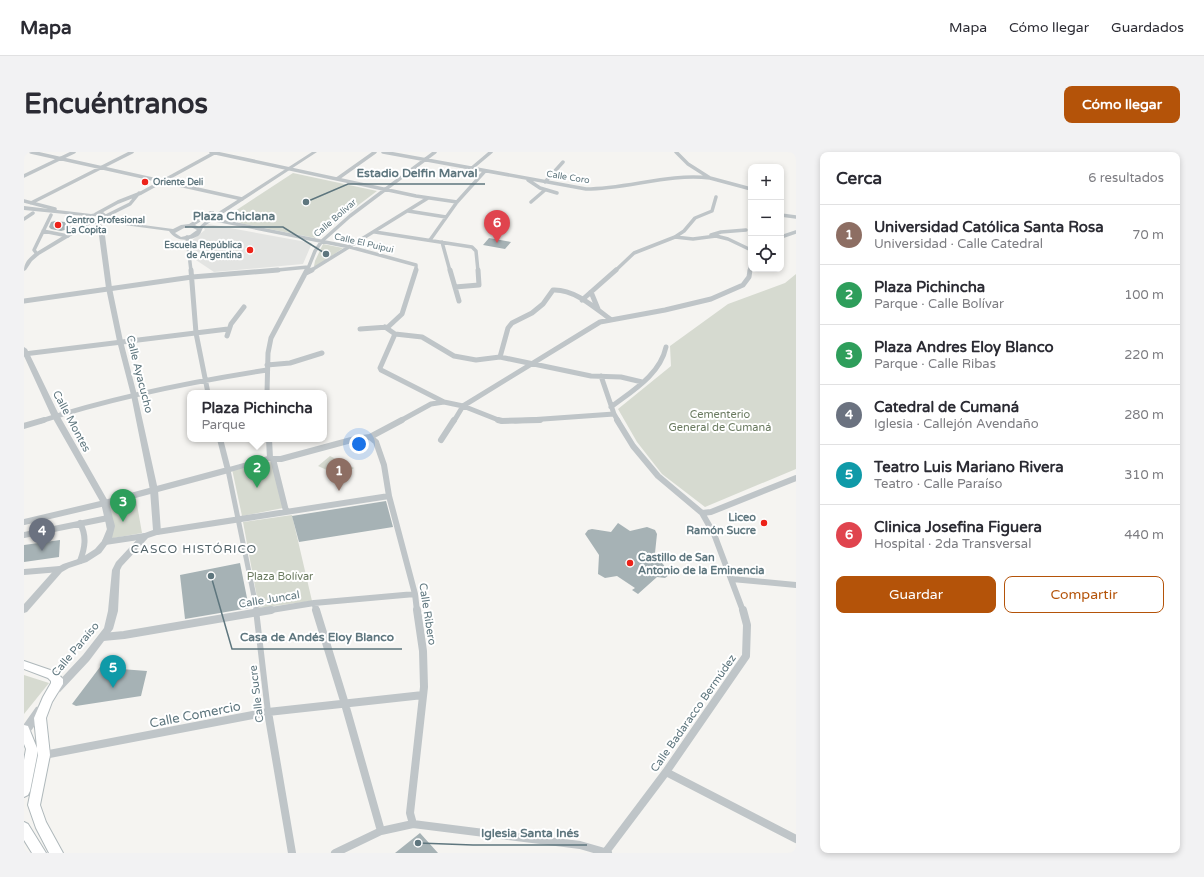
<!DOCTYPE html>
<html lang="es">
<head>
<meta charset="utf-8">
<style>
	:root { --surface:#fff; --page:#f2f2f3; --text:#2b2b33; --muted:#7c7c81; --line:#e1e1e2; --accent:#b45309 }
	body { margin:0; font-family:"Varela Round",sans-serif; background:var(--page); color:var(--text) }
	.controls { position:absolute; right:12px; top:12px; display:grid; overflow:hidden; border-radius:8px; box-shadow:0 2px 6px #0003 }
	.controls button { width:36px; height:36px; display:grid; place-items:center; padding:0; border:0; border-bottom:1px solid var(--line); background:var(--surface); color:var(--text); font:20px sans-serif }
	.you { position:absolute; left:335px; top:292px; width:14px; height:14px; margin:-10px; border:3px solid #fff; border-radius:50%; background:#1a73e8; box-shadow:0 0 0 6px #1a73e833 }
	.badge { display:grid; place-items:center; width:26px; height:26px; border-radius:50%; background:var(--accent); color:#fff; font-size:13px; font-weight:700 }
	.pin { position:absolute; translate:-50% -33px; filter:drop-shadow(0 1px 2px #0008) }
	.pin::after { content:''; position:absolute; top:21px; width:14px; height:12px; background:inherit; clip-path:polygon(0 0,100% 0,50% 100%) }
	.popup { position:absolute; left:163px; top:238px; width:140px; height:52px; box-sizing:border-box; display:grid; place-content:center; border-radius:8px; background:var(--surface); filter:drop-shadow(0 1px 3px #0005); font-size:13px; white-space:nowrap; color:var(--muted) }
	.popup b { font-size:15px; color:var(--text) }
	.popup::after { content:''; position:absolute; left:50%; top:100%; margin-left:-8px; border:8px solid transparent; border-top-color:var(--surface) }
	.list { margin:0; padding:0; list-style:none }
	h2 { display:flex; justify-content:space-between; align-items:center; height:52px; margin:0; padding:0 16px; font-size:17px }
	h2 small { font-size:13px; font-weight:400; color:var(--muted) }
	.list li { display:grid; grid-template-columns:26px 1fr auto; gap:12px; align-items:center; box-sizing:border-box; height:60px; padding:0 16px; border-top:1px solid var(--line) }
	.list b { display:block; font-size:15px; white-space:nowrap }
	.list p { margin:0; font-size:13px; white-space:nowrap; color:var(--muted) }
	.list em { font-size:13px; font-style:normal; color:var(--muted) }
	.actions { display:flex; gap:8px; padding:12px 16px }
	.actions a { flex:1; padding:9px 0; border:1px solid var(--accent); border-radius:8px; text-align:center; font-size:14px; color:var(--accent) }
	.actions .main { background:var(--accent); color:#fff }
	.icon { flex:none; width:22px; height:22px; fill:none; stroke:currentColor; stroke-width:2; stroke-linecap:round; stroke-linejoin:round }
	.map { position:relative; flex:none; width:772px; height:701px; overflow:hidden; border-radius:8px }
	header { display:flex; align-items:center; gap:24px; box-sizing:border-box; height:56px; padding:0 20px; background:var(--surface); border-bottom:1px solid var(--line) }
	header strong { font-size:19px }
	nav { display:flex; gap:22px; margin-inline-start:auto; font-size:14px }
	.intro { display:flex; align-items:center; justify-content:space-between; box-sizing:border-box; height:96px; padding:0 24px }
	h1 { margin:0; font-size:28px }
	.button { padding:10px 18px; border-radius:8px; background:var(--accent); color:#fff; font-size:14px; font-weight:700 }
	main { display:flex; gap:24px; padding:0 24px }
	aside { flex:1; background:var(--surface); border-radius:8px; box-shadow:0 2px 6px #0003 }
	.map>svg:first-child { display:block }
</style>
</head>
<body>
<header>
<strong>Mapa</strong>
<nav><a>Mapa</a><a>Cómo llegar</a><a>Guardados</a></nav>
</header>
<div class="intro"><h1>Encuéntranos</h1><a class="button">Cómo llegar</a></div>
<main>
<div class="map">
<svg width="772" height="701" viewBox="0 0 772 701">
	<rect width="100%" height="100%" fill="#f5f4f1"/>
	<!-- built -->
	<path fill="#e3e4e2" d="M184,72l104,19 -9,21 -89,8 -21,-14 -2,-17 14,-11 -2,-3z"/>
	<!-- green -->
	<path fill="#d6dad0" d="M269,21l84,18 -62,47 -76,-15 8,-5 -15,-5z
		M299,92l20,4 -27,19 -2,-1 1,-5z
		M772,122v195l-91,38 -43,-33 -25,-32 -19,-33 53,-43 -1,-20 58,-42 57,-21z
		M306,304l24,12 -12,9 -24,-11z
		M249,309l10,47 -41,8 -10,-47z
		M112,347l6,34 -34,6 -4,-34z
		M268,363l20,86 -53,7 -16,-86z
		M0,523l25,8 -25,31z"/>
	<!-- building -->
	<path fill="#a6b2b5" d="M31,69l10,1 7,6 -11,3 -10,-2 -2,-2 2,-5z
		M465,86l22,4 -6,7 -22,-4z
		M362,349l7,26 -94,15 -7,-26z
		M594,371l12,8 17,-4 8,3 2,4 -2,19 13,18 1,4 -4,3 -8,-1 -19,17 -6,-4 3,-2 -18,-12 -12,2 -7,-4 1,-19 -14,-21 3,-4 4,-1 19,3z
		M36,388l-1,17 -35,5v-17z
		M216,411l9,45 -64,11 -5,-44z
		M79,511l18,6 26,2 -6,25 -65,10 -4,-2z
		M396,681l18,20h-43z"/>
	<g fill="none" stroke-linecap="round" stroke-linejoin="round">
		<!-- secondary casing -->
		<g stroke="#afb8bb" stroke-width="2">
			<path id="secondary" d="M0,509l32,11 7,7v5l-11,18 -6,16 4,37 -10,50 6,17 17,31h-14l-13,-25 -8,-23 10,-50v-4l-8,40 -2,4 -4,2v-37l2,-11 -2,-5v-19l4,1 9,22 -3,-30 9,-21 8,-14v-2l-3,-3 -24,-9z
				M0,670l4,2 18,29h-14l-8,-13z"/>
		</g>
		<!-- pedestrian-far1 -->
		<path stroke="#bfc5c8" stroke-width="5" d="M233,459l-29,-141 42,-12"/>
		<!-- pedestrian -->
		<path stroke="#bfc5c8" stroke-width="6" d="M232,458l12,102"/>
		<!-- minor-far3 -->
		<path stroke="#bfc5c8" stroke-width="3.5" d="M7,0l211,47
			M187,0l205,44 41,6
			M359,0l203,37c42,0 82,-16 124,-11
			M652,0l12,12 22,14 41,11
			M448,16l19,-16
			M0,24l50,-24
			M313,27l38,-27
			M504,28l12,8 17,5
			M521,30l18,-20
			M0,49l31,8
			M507,50l14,-12
			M7,51l101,-51
			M384,59l38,6
			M72,62l22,-12 23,-9 75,-41
			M757,63l15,2
			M82,64l24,-12 9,-11
			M0,67l9,-6
			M187,67l139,28 66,18v6
			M19,79l25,5
			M351,80l97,15 4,4 2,20
			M687,83l10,-3 25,-2
			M163,85l4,34
			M651,85l18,2 23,-3 12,3 23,11
			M757,85l15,-5
			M406,88l27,-38 28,-31
			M418,90l8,29
			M13,102l-3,-4 17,-35
			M243,119l41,-4
			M283,119l8,-20 7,-10 28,-25 85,-64
			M286,119l118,-73
			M591,119l19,-18 41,-16 9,-6 11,-13 17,-7 4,-14
			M726,119l1,-19"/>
		<!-- minor-far2 -->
		<path stroke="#bfc5c8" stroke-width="5" d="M167,118l5,63 12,60
			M426,118l9,31
			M282,121l6,-3
			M431,135l24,-2 -1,-15
			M567,140l7,17
			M558,148l34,-30
			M0,149l168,-24 86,-7
			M361,175l10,7 27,3 32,19 22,4 24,-3 91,19 30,1 21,5
			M336,177l28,-2 14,-13 14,-44
			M371,182l-15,34 1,2 63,32 19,4 38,15
			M203,184l4,-12 13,-17
			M0,202l204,-25
			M476,205l8,-29 4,-5 20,-10 11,-9 10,-14c21,-1 41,17 57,29
			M243,213l23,-2 32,-10
			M577,224l13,38 4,7
			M243,241l1,-40 3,-15 36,-68
			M587,255c21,-16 49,-32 55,-60
			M17,269c73,-24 149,-39 226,-51
			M376,269l31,-17 13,-2
			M430,269l9,-15 137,-84 65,-12 46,-11 32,-14 6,-8 1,-7
			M491,269l99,-7"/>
		<!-- minor-far1 -->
		<path stroke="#bfc5c8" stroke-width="6" d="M474,268l4,1 38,-1
			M593,268l16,26 25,30 44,37 12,21 29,77
			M0,274l20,-6
			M346,285l6,5 8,23 5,31 26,98 2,17
			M245,287l1,19 3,1 13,52
			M417,288l13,-20
			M249,307h8l74,-20 15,-2 32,-17
			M678,361l9,-1 85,-34
			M0,370l81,-19 123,-33 -8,-31
			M56,371c7,13 5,25 0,38
			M133,380l232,-36
			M0,383l84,-17
			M81,390l40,-6
			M0,420l36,-3
			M708,427l64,6
			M290,451l3,8
			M241,459l49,-8 101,-9"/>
		<!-- minor -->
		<path stroke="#bfc5c8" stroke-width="8" d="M292,458l29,94 36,127
			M79,485l21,-2 147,-25
			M244,560l24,141
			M20,603l224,-43 155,-17
			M642,620l130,67
			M389,672l-3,-11 14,-126 -1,-36 -6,-41
			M311,701l46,-22 32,-7 167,21 28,8
			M581,701l61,-81 80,-116 1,-31 -4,-15"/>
		<!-- tertiary -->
		<path fill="#bfc5c8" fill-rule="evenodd" d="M288,0h5l-104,68c-3,3 -8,5 -10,8 -2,3 -2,6 -5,8 -10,6 -23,5 -29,-5l-67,-9 -2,1 4,5 8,60 11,53 14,54 21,95 3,42 -1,2 -12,4 -26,28 -2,4 -2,41 -5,18 -24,32 -29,31 -3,1 -3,-1 -2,-3 2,-3 29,-31 21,-27 4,-17 4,-41 4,-8 26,-28 11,-4 -3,-40 -19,-95 -14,-54 -11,-53 -8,-60 -3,-4h-4l-52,31 -7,6 -6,9 -2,1c0,-9 5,-13 11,-18l51,-31 -3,-2 2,-4 -61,-6v-4l67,8 12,-2 6,5 -3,3 67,9 8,-4 8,-1 21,-13h4v2l-19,12 4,2 10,-9zM72,64h6l1,1 -6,4 -8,-2 1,-2zM167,75l6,3 -7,5 -9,2 -6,-4 9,-5z
			M0,195l3,2 32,66 50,88 6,23 -3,12 -11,15 -14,9 -18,6 -7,4 -35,40 -3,1v-9l32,-36 7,-4 18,-6 14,-9 7,-8 5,-12 -6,-26 -50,-88 -27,-59z
			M16,554l4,1 1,3 -1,3 -16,22 -4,1v-12l12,-17z"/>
		<!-- secondary -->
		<use href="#secondary" fill="#fff" fill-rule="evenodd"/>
	</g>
	<!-- markers -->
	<g fill="#ed2219" stroke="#fff" stroke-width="1.5">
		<circle cx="121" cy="30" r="4"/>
		<circle cx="34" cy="73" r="4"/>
		<circle cx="226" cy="98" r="4"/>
		<circle cx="740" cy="371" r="4"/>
		<circle cx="606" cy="411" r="4"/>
	</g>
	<g text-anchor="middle" stroke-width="4" stroke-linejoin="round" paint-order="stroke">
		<!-- far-street labels -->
		<g font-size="9" fill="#5e767e" stroke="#fff">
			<text transform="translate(544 25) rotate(9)" y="3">Calle Coro</text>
			<text transform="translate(311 66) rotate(-41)" y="3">Calle Bolívar</text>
			<text transform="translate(340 91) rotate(13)" y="3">Calle El Puipui</text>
		</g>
		<!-- far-poi labels -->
		<g font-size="9" font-weight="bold" fill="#5e767e" stroke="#fff" text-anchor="start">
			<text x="129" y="33">Oriente Deli</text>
			<text x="42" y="71">Centro Profesional<tspan x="42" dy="10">La Copita</tspan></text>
			<text x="218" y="96" text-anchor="end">Escuela República<tspan x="218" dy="10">de Argentina</tspan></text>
		</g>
		<!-- street labels -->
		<g font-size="11" fill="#5e767e" stroke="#fff">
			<text transform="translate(116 222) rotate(76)" y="4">Calle Ayacucho</text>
			<text transform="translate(48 269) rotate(62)" y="4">Calle Montes</text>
			<text transform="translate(245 447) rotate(-9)" y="4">Calle Juncal</text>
			<text transform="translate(404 462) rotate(81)" y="4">Calle Ribero</text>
			<text transform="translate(51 497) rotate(-50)" y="4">Calle Paraíso</text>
			<text transform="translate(232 542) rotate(-97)" y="4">Calle Sucre</text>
			<text transform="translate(669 561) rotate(-55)" y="4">Calle Badaracco Bermúdez</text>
		</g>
		<!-- park labels -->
		<g font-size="11" fill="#6b7b61" stroke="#fff">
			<text x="696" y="266">Cementerio<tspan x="696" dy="13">General de Cumaná</tspan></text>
			<text x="256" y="428">Plaza Bolívar</text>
		</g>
		<!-- poi labels -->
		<g font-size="11" font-weight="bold" fill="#5e767e" stroke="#fff" text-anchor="end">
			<text x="732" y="369">Liceo<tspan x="732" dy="13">Ramón Sucre</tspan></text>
			<text x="614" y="409" text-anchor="start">Castillo de San<tspan x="614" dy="13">Antonio de la Eminencia</tspan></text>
		</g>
		<!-- neighbourhood labels -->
		<g font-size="12" letter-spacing="1" fill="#516268" stroke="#fff">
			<text x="170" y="401">CASCO HISTÓRICO</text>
		</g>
		<!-- near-street labels -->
		<g font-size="13" fill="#5e767e" stroke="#fff">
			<text transform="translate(171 562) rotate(-11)" y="5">Calle Comercio</text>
		</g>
	</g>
	<!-- callouts -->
	<path fill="none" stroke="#5e767e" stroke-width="1.5" d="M282 50L324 32H461M302 102L259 75H161M187 424L208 497H378M394 691L449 693H563"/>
	<g fill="#5e767e" stroke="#fff" stroke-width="1.5">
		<circle cx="282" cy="50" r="4"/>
		<circle cx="302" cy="102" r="4"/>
		<circle cx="187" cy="424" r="4"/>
		<circle cx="394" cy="691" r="4"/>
	</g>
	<g font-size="12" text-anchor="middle" font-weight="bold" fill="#5e767e" stroke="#fff" stroke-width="4" stroke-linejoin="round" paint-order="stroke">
		<text x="393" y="25">Estadio Delfin Marval</text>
		<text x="210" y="68">Plaza Chiclana</text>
		<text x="293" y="489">Casa de Andés Eloy Blanco</text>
		<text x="506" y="685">Iglesia Santa Inés</text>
	</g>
</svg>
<div class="controls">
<button>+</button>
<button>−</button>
<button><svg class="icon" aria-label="locate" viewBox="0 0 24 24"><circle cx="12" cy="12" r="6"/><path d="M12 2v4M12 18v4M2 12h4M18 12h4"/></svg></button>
</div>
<div class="you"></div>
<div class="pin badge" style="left:315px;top:339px;background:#8d6e63">1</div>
<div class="pin badge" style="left:233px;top:336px;background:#2e9e5b">2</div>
<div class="popup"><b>Plaza Pichincha</b>Parque</div>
<div class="pin badge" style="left:99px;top:370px;background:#2e9e5b">3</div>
<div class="pin badge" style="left:18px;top:399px;background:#6b7280">4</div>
<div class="pin badge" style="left:89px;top:536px;background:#0f9aa8">5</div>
<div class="pin badge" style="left:473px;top:91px;background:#e0444e">6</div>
</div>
<aside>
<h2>Cerca<small>6 resultados</small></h2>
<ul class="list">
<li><span class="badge" style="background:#8d6e63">1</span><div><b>Universidad Católica Santa Rosa</b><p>Universidad · Calle Catedral</p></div><em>70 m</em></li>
<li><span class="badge" style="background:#2e9e5b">2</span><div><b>Plaza Pichincha</b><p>Parque · Calle Bolívar</p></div><em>100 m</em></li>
<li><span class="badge" style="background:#2e9e5b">3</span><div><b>Plaza Andres Eloy Blanco</b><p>Parque · Calle Ribas</p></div><em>220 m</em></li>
<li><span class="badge" style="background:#6b7280">4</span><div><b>Catedral de Cumaná</b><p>Iglesia · Callejón Avendaño</p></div><em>280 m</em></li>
<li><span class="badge" style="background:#0f9aa8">5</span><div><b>Teatro Luis Mariano Rivera</b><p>Teatro · Calle Paraíso</p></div><em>310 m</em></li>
<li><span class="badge" style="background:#e0444e">6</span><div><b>Clinica Josefina Figuera</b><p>Hospital · 2da Transversal</p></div><em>440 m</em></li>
</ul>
<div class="actions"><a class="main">Guardar</a><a>Compartir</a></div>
</aside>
</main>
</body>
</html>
